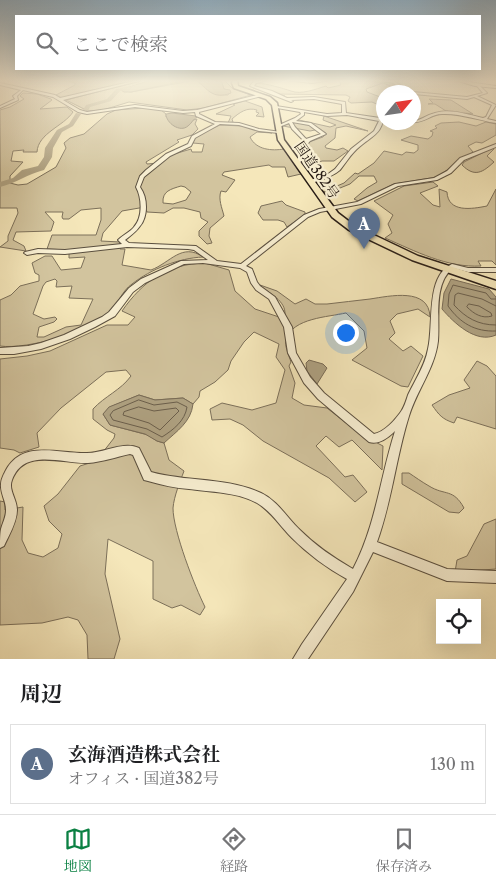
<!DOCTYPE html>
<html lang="ja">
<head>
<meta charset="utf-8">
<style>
	:root { --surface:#fff; --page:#f6f6f6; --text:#202124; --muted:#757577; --line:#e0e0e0; --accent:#0b8043 }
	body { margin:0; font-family:"Libre Caslon Text","Noto Serif JP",serif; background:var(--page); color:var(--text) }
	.controls { position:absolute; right:15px; bottom:15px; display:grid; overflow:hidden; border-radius:0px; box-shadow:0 5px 20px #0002 }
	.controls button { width:45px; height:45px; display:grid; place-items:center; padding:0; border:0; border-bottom:1px solid var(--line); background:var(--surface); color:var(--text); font:25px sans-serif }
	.compass { position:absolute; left:376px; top:85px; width:45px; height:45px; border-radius:50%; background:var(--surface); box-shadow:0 5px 20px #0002; rotate:61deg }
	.you { position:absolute; left:345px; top:332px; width:18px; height:18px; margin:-12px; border:4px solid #fff; border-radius:50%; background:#1a73e8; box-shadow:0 0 0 8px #1a73e833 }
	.badge { display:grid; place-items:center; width:32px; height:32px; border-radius:50%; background:var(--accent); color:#fff; font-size:16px; font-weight:700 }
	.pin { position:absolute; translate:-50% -41px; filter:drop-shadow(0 1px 2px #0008) }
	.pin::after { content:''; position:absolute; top:26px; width:18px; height:15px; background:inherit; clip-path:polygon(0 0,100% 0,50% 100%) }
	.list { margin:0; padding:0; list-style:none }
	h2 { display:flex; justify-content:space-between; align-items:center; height:65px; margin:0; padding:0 20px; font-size:21px }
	h2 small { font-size:16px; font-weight:400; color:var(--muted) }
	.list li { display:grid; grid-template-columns:32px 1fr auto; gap:15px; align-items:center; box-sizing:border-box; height:80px; margin:0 10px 10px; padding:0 10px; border:1px solid var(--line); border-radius:0px }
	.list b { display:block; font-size:19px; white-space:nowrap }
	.list p { margin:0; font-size:16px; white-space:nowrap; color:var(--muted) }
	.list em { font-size:16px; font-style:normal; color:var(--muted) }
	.icon { flex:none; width:28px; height:28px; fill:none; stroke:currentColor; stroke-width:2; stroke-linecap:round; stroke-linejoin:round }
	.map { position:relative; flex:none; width:496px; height:659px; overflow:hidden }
	.search { position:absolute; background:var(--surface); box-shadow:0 5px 20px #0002; left:15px; right:15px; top:15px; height:55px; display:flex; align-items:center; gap:12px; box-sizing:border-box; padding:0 18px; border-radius:0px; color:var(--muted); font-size:19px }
	.sheet { height:155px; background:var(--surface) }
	nav { display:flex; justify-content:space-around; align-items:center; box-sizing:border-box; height:70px; border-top:1px solid var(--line); background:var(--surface); font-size:14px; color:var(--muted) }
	nav a { display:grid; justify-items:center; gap:2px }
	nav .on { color:var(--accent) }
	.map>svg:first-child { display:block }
</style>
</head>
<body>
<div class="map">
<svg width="496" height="659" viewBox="0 0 496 659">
	<rect width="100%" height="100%" fill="#f5e7ba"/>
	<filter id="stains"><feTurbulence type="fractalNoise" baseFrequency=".004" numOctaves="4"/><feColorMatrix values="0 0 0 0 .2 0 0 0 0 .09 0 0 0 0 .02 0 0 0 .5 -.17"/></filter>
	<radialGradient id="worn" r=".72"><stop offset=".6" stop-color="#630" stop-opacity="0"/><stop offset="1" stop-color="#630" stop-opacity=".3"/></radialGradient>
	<!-- green -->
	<path fill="#d2c49e" stroke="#7c705a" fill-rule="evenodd" d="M66,80h72l-76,18 -6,-3 19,-10v-2z
		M144,80h7l-30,10 10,2 65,-12c13,10 13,15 32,15l2,-4 -6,-2 -3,-9h3l8,8 19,7 -47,13 -17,2 -58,-8 -26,8 -15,1 -22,-11z
		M339,80l48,2 11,4 -5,1 -10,-4 -17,6 1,3 16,6 -2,8 -9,-4 -21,1 -3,-2 2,-4 -4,-2 -67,-1 6,2 -4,2 -10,-5 -18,-5 4,-5c11,1 25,5 34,8 10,4 25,-2 35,-5l2,2 13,-3z
		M23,93l14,1 14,5 1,1 -12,9 27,-2 6,5c-9,14 -35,21 -36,40h-14l1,-2 -11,1 -2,10 12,1 -13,14v7l8,2 9,-1 29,-17 10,-19 -2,-5 6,-5 14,-4 23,-20 9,-4 29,-2 16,2 5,4v3l23,8 4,-5 4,-1 -2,5 3,5 -6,6 -15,5 2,2 -33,20 1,2 13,-1 11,-8 20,-6 1,3h10l2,-8 -11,-1 2,-6 25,-12 22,1 30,7 -15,-1 -7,5c6,13 22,14 34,12l17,25 -13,3 -3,-10h-13l-3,-2 -45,7 -2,3 13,5 -9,12 -5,-1c-3,8 1,17 3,25l-14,12 -1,8 3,7 -5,1 -8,-8v-5l9,-9 -7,-4 -1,-6 -16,-4h-11l-9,5 -17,-1 -2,-5 -23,4 -19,22 -2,8 19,1v7h5l-3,16 29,5c19,-7 31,-28 52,-13 -24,1 -52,12 -71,27 -10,7 -13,18 -21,27 -18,20 -84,39 -111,35v-46l11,-5 9,-9 19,-5v-6l-4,-2 -3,-10 13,-7h7l9,14 20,-2 4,-11 -16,1v-8l-22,-1 5,-14h44l5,-15v-12l-20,2 -12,9h-6l-1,-2 1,-5h-18l9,10 -3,9 -35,1 -3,8 11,6 2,5 -26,-4 8,-6v-5l10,-23 -1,-5h-17v-98l10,-3 14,-8 -4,-3zM181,186l4,1 6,5 -5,8 -13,4 -10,-1c-1,-12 8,-14 18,-17zM55,279l2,2 -1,6 16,-1 -3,12 24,1 -12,26 -15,2 -22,10h-7l2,-10 15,-5 3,-3 -2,-2 -11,2 -11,-5 10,-28 3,-4z
		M429,99l22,1 22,14 -9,-1 -4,2 -17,-2 3,-2 -11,-7h-7l5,-1z
		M245,101l17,6 2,10 -8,-1 3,-3 -3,-1 1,-2c-10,-3 -17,2 -25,9l1,3 -5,1 3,-7 -15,-2 19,-9 -2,-1z
		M324,116l44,15 -22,-5 -10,2 -1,10 -10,8 1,2 11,2 6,-2 5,3 -14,10h-12l-8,3 -4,-4 2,-4 -7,-4 4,-10 14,-5 3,-4 -6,-4 -10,2 -27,-5 16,-6 31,7 6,-2 -13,-5z
		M459,122l17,4 10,-4 10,2v11l-14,8 -6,-1 -8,4 5,6 -36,25 -43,7 -36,17 -4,-2 13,-11 10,-6 -3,-6h-15l-9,8 -25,10 -2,-2 21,-9 11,-10 3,1 16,-11 10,-12 18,4 4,-3 8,1 4,-3v-5l-17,-5 10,-4 17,3 4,-3 1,-4 -3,-1 7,-3 -2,-2 6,-3z
		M492,148l2,1 -7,7 7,6c-11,10 -19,16 -32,3l2,-3z
		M433,182l5,4 -18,7 13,12 7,2 -1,-18 8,3c1,21 25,17 40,14l9,-17v76l-4,-4h-14l3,5c-34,2 -66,-15 -96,-28l7,-5 -4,-9 5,-9 -19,-14 30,-15z
		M282,201l4,4 19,7v3l-18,12 -3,-5 -6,-2h-15l-5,-7 3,-7z
		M205,263l24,7 6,21 20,18 24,8 6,-2c1,-15 -16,-21 -25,-30l17,6 18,13 11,-5 9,5h12c14,-2 29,-3 43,-5 20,-3 59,-12 60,18l-12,-8 -21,5 -7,7 5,12 -6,6 14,12 8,-5 12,10 -15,31 -7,-1 -49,-26 15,-12 -3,-17 -18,-18c-18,4 -53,5 -60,26 -2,6 3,17 5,23l-2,4 6,17 -3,15 12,7 23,3 33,26 23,12 -1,24 -30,-30 -13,7 -13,-11 -10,10 29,31 8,-2 14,17 -12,10 -26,-24 -66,-37 -20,-16 -13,-6 -18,1 -2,-11 12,-6 30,7 24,-7 9,-33 -9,-13 3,-13 -25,-12 -10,10 -13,19 -3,9 -13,12 -15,9 -1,6 -6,7 -10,-6 -28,2 -16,-5 -29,12 -7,7 7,11 38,10 9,6 7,2 5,17 15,11c-4,11 -10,25 -11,37 0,23 22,79 32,99l-5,8 -19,-10 -9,3 -19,-9v-38l-45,-22 -3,35 15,65 -6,20h-26l-1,-24 -9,-15 -10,-3 -26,6 -42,2v-124l5,1v8l18,-3 -1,33 6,13 15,4 15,-9 4,-14 -13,-13 -5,-15 14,-12 22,-28 16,-5 18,-23 1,-4 -8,-4 -14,-11v-10c12,-13 28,-19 38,-33l-5,-6 -20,2 -45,36 -24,25 2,14 -19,6 -6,-3 -14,-2v-89l27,-3 23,-5 57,-26h21l7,-8 -13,-6c21,-30 45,-47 83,-48z
		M477,361l10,5 9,10v53l-39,-12 -3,6c-12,-4 -15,-8 -22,-18l17,-10 21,-7 -6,-8z
		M402,473h7c6,4 13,9 20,13 16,10 24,2 35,22l-5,5 -10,-1 -47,-28z
		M496,519v50l-41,3 2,-12 10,-4 17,-32z"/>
	<!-- water -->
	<path fill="#afa282" stroke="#796c57" d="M151,80h38l-58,12h-7l-3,-2z
		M196,80h25l3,9 6,1 1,3c-19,7 -23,-4 -35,-13z
		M172,113l24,3 1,1c-4,2 -5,6 -9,9 -8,7 -22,-3 -22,-12z
		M451,279l38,10 7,8v38c-20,9 -42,-12 -54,-26l2,-16z
		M309,360l14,4 4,4 -10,16 -10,-13 -1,-8z
		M139,395l16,5 28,-2 10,6c-2,18 -16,27 -29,39l-7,-2 -12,-7 -35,-9 -7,-11 6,-7z"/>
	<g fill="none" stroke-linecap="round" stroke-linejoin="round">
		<!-- shore -->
		<path stroke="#6b5f4c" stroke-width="1" d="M496,299h-5l-5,-6 -33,-8 -4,9 -1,12c12,17 27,26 48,25
			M469,304l10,2 12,7 1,3c-10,3 -18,-2 -25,-9z
			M496,306l-14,-7 -24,-6 -3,2 -1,10c12,13 24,20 42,20
			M139,400l15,5 23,-3 10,5c-2,14 -14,23 -25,30l-15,-8 -34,-9 -3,-5 3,-4z
			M139,407l15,4 22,-3 3,3 -19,19 -11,-7 -26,-8 1,-3z"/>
		<!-- river -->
		<path fill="#afa282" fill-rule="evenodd" d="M163,80h10l-53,11 -9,10 -21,6 -2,4 -5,-1 3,-5 21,-6 9,-10z
			M76,113l5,1 -8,12 -11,6 -9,16 -1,9 -8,13c-16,4 -28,13 -44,17v-5l13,-4 9,-8 16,-4 6,-9 1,-9 12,-18 12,-6z"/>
		<!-- minor casing -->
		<g stroke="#5a4f3f" stroke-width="2">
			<path id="minor" d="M138,80h5l-80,20 17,10 7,2 48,-7 48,6 14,-1 64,-16 1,2 -63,16v2l16,8 24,1 20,6 22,3 -2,1 -20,-2 -20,-6 -19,-1 -25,14 -4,8 -21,10 -26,21 -4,10c8,11 8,29 0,39 -4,6 -10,10 -15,14l4,3 67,3 21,15 24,3 63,-49 15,-6 38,-7 38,-18 39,-6 13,-7 13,-13 36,-14v3l-32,13 -13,13 -14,7 -39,6 -37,18 -41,8 -12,5 -62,49 6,3 5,13 3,4 15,11 17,30 4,26 14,24 14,16 50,41c10,-2 20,-13 26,-21 4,-5 6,-12 8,-18 7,-15 17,-29 20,-46 6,-24 -3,-73 24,-85l16,4h28v4h-28l-15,-4c-20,16 -13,50 -15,73 -3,27 -21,49 -29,75 -13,41 -17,85 -32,126l70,27 49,2v12l-49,-2 -74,-29 -20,40 -45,67h-15l9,-15 45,-65c-20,-11 -39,-25 -55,-41 -12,-12 -21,-27 -35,-35 -20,-11 -46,-11 -68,-14 -14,-1 -27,-4 -41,-8l-4,-1 -11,-25 -3,-1c-14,3 -28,8 -42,9 -25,1 -64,-16 -76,17 -4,10 5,19 5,30 0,12 -8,25 -13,36l-4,2c0,-6 0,-14 1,-19 2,-7 5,-12 5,-19 0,-9 -6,-17 -5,-26 0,-5 3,-10 5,-14 17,-31 54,-16 81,-17 18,0 36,-12 52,-5l12,24c36,10 76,5 110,21 17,8 26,25 39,37 16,16 34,28 53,39 23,-44 27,-91 42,-138 -7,7 -16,14 -26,11l-51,-43 -14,-16 -16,-30 -4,-26 -15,-28 -13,-9 -5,-7 -4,-11 -7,-4 -37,-5 -19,1 -39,19 -12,9 -18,24 -20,11 -25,12 -29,10 -27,5h-14v-6l28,-2 13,-3 23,-8 38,-18 7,-5 20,-24 12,-9 40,-18 27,-1 -14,-10 -6,-1 -61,-2 -62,7 -27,-1 -11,2 -3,-2 1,-1 13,-3 27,1 57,-6 -4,-4c5,-5 12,-8 16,-13 9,-10 8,-29 2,-40l4,-11 6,-6 20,-16 22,-10 4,-8 23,-12 -19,-8 -1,-4 -12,1 -48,-6 -48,7 -9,-2 -25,-15 -30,-7 -6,6 1,4 -18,8v-2l15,-7 -2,-3 8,-6 -21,-5v-2l55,12 5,3z
				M262,80h6l-12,3 -2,3 18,5 15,7 27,-1 31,5 1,11 34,5 4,-8c0,27 -14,25 -30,42 -5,5 -9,12 -14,18 -8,7 -19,10 -28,13h-4v-2l20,-7 7,-5 16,-20 23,-18 5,-10 -32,-6 -20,1 -23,-4v3l-8,6 15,2 15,11 -16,7 -5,6 -5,17 -4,1 7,-25 -11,-11 -3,-6 -10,4 -2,-1 18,-8 6,-4 -1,-2 -23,-4 -1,-2 51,8 15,-1v-9l-28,-5 -23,1 2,1 -2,1 -41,-16 4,-5zM292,122l17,3 12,9 -15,5 -11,-12z
				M286,80l26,1 19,-1 -19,3z
				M350,80h42l14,8 -7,4h-3l6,-4 -11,-6z
				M479,85l8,8 -10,3 19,9 -9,14 9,2v2c-18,-3 -36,-10 -54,-9 -11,0 -19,10 -30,8 3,-1 7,-2 11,-4 22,-12 37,-5 60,0l3,-1 6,-12 -18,-8 -7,2 -53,-5 -1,-2 54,5 16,-4 -6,-7z"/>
		</g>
		<!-- major casing -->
		<g stroke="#271c16" stroke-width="2">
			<path id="major" d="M455,80l41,6v2l-21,-2z"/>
		</g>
		<!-- highway casing -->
		<g stroke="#271c16" stroke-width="3">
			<path id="highway" d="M233,80h4l1,6 32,11 7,6 7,37 54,73 17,13 63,30 78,25v8l-84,-29 -63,-30 -17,-13 -54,-77 -6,-35 -6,-6 -32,-11 -2,-5z"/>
		</g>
		<!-- minor -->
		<use href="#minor" fill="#f8efd2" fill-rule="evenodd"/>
		<!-- major -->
		<use href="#major" fill="#f5e7ba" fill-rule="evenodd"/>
		<!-- highway -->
		<use href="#highway" fill="#f5e7ba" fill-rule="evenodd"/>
	</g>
	<!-- sky -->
	<linearGradient id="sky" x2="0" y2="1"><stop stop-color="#91adbf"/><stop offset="0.47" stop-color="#faf4e0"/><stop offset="1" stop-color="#faf4e0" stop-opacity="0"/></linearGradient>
	<rect width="496" height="172" fill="url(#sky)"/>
	<g text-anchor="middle" stroke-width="4.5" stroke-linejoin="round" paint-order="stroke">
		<!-- far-street labels -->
		<g font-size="14" fill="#271c16" stroke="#f8efd2">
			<text transform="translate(317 170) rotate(55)" y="5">国道382号</text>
		</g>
	</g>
	<rect width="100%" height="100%" filter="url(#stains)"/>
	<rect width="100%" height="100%" fill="url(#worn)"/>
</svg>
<div class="controls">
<button><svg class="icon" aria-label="locate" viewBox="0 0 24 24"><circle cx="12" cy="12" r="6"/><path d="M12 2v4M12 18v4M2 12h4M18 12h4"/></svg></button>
</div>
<svg class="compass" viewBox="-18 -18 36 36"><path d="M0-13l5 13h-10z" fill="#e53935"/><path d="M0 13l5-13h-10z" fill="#757577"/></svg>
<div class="you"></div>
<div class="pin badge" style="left:364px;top:249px;background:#5c6f8a">A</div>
<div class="search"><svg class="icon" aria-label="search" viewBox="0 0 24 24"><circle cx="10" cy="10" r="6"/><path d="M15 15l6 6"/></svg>ここで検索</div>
</div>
<section class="sheet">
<h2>周辺<small></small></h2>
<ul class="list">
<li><span class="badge" style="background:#5c6f8a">A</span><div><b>玄海酒造株式会社</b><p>オフィス · 国道382号</p></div><em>130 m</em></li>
</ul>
</section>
<nav>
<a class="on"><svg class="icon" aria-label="map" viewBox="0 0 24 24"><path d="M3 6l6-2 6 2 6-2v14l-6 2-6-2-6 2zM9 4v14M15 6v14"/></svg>地図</a>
<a><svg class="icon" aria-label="directions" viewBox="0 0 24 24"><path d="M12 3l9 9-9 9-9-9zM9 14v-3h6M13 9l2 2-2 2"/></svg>経路</a>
<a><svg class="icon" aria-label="saved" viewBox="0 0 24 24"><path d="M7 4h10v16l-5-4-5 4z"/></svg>保存済み</a>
</nav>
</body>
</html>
